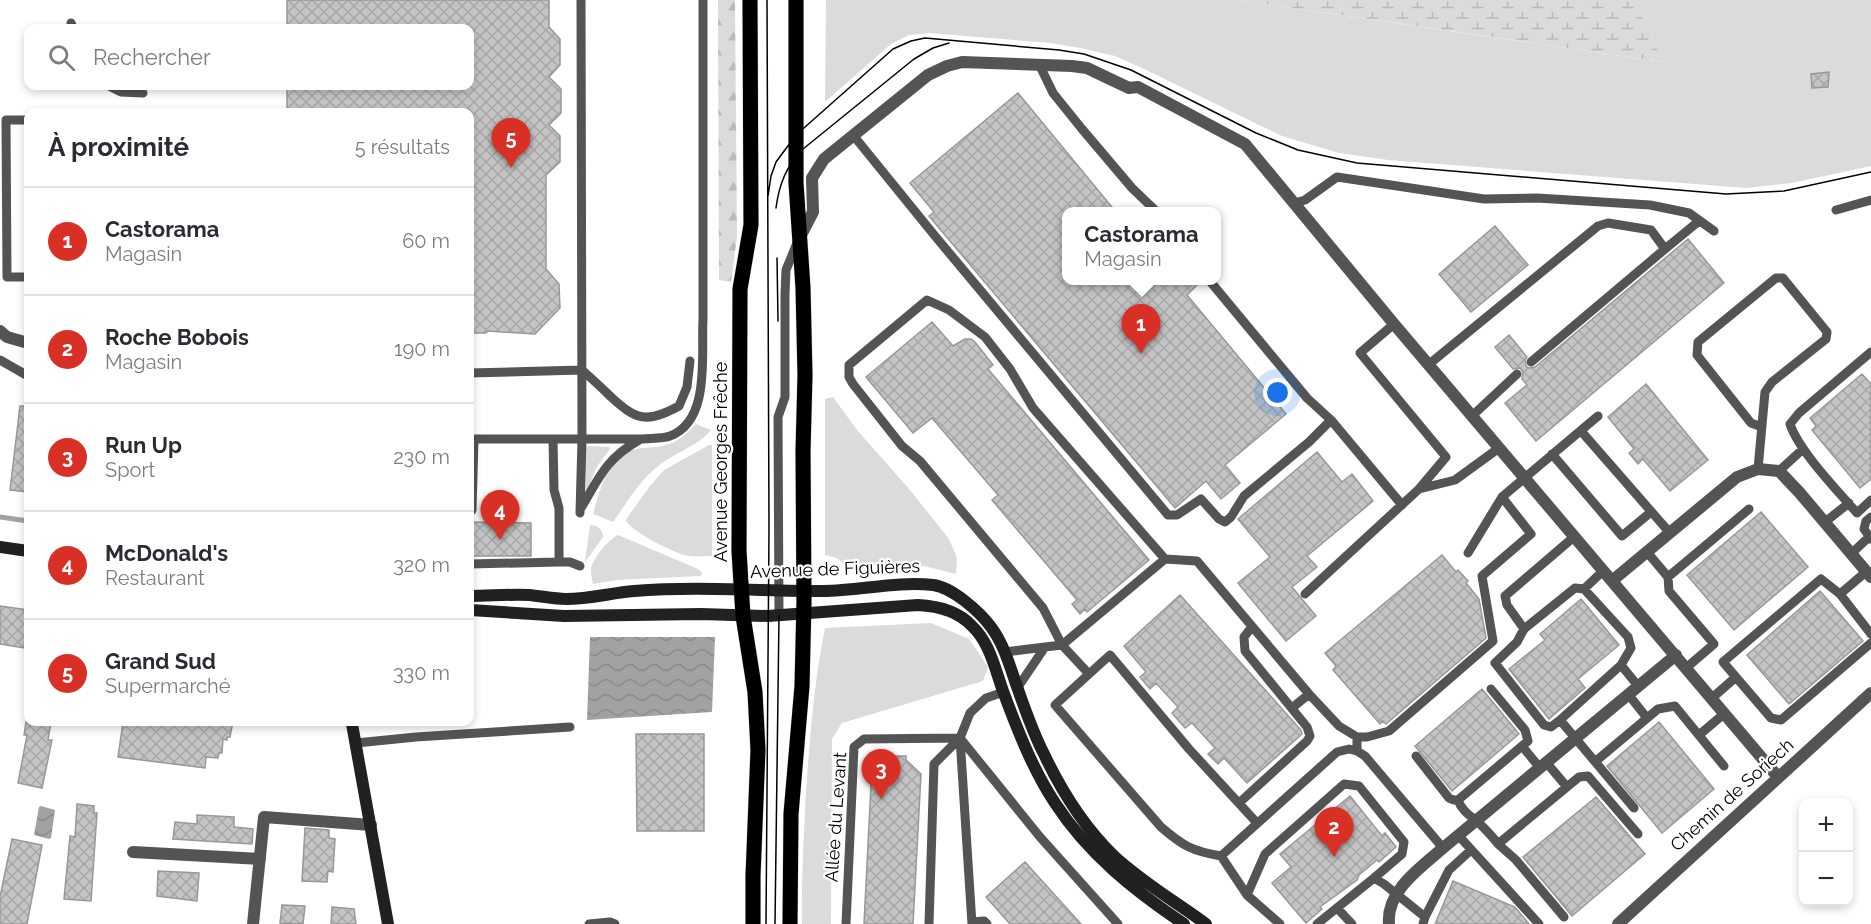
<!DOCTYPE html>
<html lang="fr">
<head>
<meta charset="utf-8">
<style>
	:root { --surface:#fff; --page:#f2f2f3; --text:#2b2b33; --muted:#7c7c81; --line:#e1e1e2; --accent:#d93025 }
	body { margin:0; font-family:Raleway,sans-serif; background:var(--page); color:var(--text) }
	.controls { position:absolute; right:18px; bottom:18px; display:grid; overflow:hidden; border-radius:12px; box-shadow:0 3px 9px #0003 }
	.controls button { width:54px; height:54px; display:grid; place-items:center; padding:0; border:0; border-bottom:2px solid var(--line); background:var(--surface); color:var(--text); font:30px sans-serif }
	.you { position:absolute; left:1278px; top:393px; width:21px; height:21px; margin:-15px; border:4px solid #fff; border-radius:50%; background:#1a73e8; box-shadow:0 0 0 9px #1a73e833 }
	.badge { display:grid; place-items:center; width:39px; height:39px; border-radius:50%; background:var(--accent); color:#fff; font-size:20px; font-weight:700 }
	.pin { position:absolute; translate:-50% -50px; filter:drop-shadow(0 2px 3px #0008) }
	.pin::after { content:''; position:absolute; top:32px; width:21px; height:18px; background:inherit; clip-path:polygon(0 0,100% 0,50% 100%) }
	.popup { position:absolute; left:1062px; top:207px; width:159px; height:78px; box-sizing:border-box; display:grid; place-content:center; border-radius:12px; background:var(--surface); filter:drop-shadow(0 2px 4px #0005); font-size:20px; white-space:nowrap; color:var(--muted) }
	.popup b { font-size:22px; color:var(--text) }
	.popup::after { content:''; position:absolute; left:50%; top:100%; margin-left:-12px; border:12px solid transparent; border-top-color:var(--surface) }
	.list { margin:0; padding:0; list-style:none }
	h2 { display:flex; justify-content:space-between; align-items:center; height:78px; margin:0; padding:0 24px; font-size:26px }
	h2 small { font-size:20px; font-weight:400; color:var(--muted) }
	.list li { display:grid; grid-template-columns:39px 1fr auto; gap:18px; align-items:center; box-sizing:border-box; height:108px; padding:0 24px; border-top:2px solid var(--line) }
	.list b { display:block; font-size:22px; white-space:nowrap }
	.list p { margin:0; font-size:20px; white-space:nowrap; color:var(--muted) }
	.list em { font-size:20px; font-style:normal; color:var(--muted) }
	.icon { flex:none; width:33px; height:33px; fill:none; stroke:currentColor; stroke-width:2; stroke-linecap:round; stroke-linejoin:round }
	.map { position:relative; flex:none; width:1871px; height:924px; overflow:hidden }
	.search { position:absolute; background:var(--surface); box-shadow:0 3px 9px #0003; left:24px; top:24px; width:450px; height:66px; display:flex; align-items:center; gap:15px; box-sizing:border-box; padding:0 21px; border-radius:12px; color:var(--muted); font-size:22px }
	.panel { position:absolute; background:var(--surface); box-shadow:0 3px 9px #0003; left:24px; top:108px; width:450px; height:618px; border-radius:12px }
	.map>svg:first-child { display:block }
</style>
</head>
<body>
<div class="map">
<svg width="1871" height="924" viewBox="0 0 1871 924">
	<defs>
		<pattern id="forest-firs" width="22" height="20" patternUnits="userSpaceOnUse" patternTransform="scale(1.5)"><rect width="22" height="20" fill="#dbdbdb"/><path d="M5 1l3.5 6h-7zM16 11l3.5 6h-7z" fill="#bababa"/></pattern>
		<pattern id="wetland-marsh" width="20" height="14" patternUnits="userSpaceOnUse" patternTransform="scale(1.5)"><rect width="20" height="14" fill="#dbdbdb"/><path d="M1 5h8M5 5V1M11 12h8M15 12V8" fill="none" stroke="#bababa"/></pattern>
		<pattern id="water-waves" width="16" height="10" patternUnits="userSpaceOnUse" patternTransform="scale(1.5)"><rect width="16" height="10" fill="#a2a2a2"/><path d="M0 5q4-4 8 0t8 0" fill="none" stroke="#8a8a8a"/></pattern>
		<pattern id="building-cross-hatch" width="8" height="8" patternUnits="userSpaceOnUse" patternTransform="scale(1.5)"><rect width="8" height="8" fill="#c4c4c4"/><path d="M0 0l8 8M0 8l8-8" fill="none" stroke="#a7a7a7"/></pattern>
	</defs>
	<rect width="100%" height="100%" fill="#fff"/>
	<!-- grass -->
	<path fill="#dbdbdb" d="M826,0h411l425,62 -28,-62h237v166l-79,17 -46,5 -358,-28 -49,-7 -57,-17 -140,-68 -27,-12 -35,-8 -30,-5 -121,-10 -20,2 -18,9 -66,58z
		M833,397l24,33 53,60 39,49 8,19 -1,16 -32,-8 -80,-2 -7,-6 -12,-3v-156z
		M696,424l15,6c-14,17 -38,23 -54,37 -18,14 -31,37 -44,55l-20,-8c4,-14 8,-30 16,-44 18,-32 40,-16 65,-28 8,-4 15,-11 22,-18z
		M709,445h3v111c-8,0 -16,1 -24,0 -14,-3 -54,-23 -62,-35l1,-3 23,-32 14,-16z
		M587,446l22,1 1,2 -14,19 -10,26 -1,-46z
		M590,525c7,0 13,4 13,12l-18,25z
		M618,535l80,34 4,4 -1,3 -84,4 -24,4c-1,-4 -2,-10 -2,-15 2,-11 17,-29 27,-34z
		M931,623l38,16 19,28 -5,14 -141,42 -10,16 -1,185h-29c-1,-44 2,-88 4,-133 4,-54 8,-109 19,-163z"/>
	<!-- forest -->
	<path fill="url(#forest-firs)" d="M718,0h17l2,237 -6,45 -12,-2z"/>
	<!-- wetland -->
	<path fill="url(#wetland-marsh)" d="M1237,0h397l29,62z"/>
	<!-- water -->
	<path fill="url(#water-waves)" d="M590,637h125l-3,75 -125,8z
		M41,806l14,4 -4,28 -2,1 -15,-4 5,-28z"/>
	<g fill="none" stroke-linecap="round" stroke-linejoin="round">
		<!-- stream -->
		<path stroke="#a2a2a2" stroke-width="5" d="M0,517l28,4"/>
	</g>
	<!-- building -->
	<path fill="url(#building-cross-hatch)" stroke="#989898" stroke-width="1.5" d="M287,0h262v27l11,12v26l-11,12 12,12v24l-12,12 11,11v26l-14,13v94l13,15 1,24 -25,26 -47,-3 -2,2h-16v-221h-183v-26h183v-58h-183z
		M1829,72l-1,15 -16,1 -1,-14z
		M1018,93l98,119h-50v68h136l-15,15 99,119 -61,51 15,18 -19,16 -15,-18 -31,27 -246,-292 5,-4 -24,-29z
		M1495,226l33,39 -57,47 -32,-38z
		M1688,239l36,44 -188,158 -31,-38 22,-18 -5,-6 1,-7 -3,-4 -7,1 -18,-22 14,-12 18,22 -2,3 1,6 3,2 6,-1z
		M932,322l21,24 12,-7h6l4,3 18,23 -5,4 161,191 -62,52 -2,-3 -5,5 -8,-10 5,-4 -85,-100 6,-5 -66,-77 -19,15 -47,-56z
		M1862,374l9,10v95l-11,9 -48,-58 4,-4 -6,-8z
		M1646,384l62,76 -38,31 -27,-32 -5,5 -9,-11 5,-4 -26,-32z
		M20,406h8v86l-18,-2z
		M1317,452l25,30 10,-8 21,27 -66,55 10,11 -25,20 24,29 -30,25 -48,-58 32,-26 -32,-38z
		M1761,512l47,55 -74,63 -47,-55z
		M470,522l61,1v33h-61z
		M1442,555l14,17 2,-2 10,11 -2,2 13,16 7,39 -100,86 -3,-3 -3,3 -47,-54 3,-4 -11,-13z
		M1820,591l43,50 -74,63 -42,-49z
		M1180,595l121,135 1,4 -55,49 -23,-25 -6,6 -10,-10 7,-6 -23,-25 -7,5 -13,-15 6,-6 -22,-24 -6,6 -10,-12 6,-5 -22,-26z
		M1581,599l38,46 -41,34 7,9 -36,31 -40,-50 36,-29 -5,-6z
		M0,606l28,4 -4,38 -24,-4z
		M1482,689l37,45 -67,57 -37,-45z
		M26,722h25l-3,18h4l-10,48 -24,-5 9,-48h-3z
		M123,722h110l-3,15h-3v3l-4,-1 -1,14h-3l-1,5 -12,-1 -1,11 -87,-11z
		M1659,722l55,67 -52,44 -55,-67z
		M636,734h68v97h-67z
		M892,756h14v4l15,14 -8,150h-49l8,-159 7,-6h12z
		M1350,796l32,40 3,-3 11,14 -17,15 -2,-2 -18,15 -2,5 -37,27 2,2 -16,14 -34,-40 19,-16 -11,-13z
		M1596,797l49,57 -73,62 -49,-59z
		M77,804l17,2v7h3l-6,88 -27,-2 6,-63 5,1z
		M197,815l37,2v10l19,2 -1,15 -79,-5 2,-17 22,2z
		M305,828l24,2v8l6,1 -2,33 -5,-1 -1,11 -25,-1z
		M12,839l30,6 -15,79h-27v-27z
		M1025,862l56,62h-71l-24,-27z
		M158,871l41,2 -2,28 -40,-5z
		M1453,881l62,26 14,17h-94z
		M282,905l23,1 -2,18 -23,-1z
		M332,907l22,2 2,15h-25z"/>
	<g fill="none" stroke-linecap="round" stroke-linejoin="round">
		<!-- primary casing -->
		<g stroke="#dbdbdb" stroke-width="16">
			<path id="primary" d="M750,0l1,225 -11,64 -1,262 4,65 12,76 3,58 -5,126v48
				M790,924l1,-110 11,-128 2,-85 -1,-150 2,-76 -2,-87 -7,-105v-183"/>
		</g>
		<!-- lane -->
		<path stroke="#545454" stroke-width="9" d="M71,23l2,5
			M1040,66l13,27 29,36 50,59 25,24
			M109,86l12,6 22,1
			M28,120h-22l1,157h21
			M853,135l82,101 233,279h9l24,-16 18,20 6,3 6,-5 13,-21 65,-54 22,-22
			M1295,203l10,-3 32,-23 147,22 53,-1 113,7 39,8 25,18
			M1836,210l35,-10
			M1665,249l34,-28
			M1209,280l98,118 24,22 71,85
			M1871,352l-72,61 -9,11c9,27 47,66 67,89l14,-13
			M0,360l28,16
			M1428,365l170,-139 10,-3 43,7 14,19 -134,113
			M470,373l112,-3c9,8 19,17 28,26 26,24 36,28 69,10l8,-19 3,-26
			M1472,416l45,-42
			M1581,431l89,102
			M470,439h172c8,-1 20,0 28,-3 41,-15 31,-82 33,-116v-320
			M553,439l1,51 5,18v54
			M1552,454l70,82 29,-24
			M1758,469l7,-77 7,-10 54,-43 1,-7 -44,-54h-7l-78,64 -1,13 54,68 11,4
			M1779,471l24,-22
			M1419,489l36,-9 44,-32
			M581,508c19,-32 25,-49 58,-68
			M470,512l2,-2 2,-71
			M580,513l2,-74 -1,-439
			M1871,517l-5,4 -2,8 7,10
			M1825,522l24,-19
			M1647,552l21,25 81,-68
			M1468,553l34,-56 96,-81
			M1852,553l17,-16
			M1165,559l-132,-151 -23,-39 -25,-32 -36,-27 -22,-10 -78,65v12l4,7 49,62 18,15 123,147 19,37 27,29 -34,31 106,122c22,19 31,24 60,29l26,39 33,29
			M470,564l89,-2h11l10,4
			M1668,577l1,14 45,53 -28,24
			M1584,589l20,-19
			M1305,594l114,-105 27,-32 -86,-104 34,-29
			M1840,594l27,-23
			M779,616l-1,-199 7,-20v-103l1,-24 11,-27
			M1524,629l-17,-24 -2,-9 70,-60
			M1871,634l-31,-40 -19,-15 -98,83 48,56 10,2 90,-77
			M1045,647l17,-2 103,-86 32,2 112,133 30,32 18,11v14l8,5 78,92
			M1005,652l40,-5 -27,40
			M1621,665l17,21
			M1089,674l21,-19 79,94 68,74
			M1628,694l19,24
			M1712,698l24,-21
			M1292,708l17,-14
			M1560,720l-9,7 -7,-2 -49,-62 22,-21 7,-13 51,-41 9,1 44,48 3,11 -10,17 -61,55 74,88
			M1699,735l26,-22
			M1357,737h10l22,-6 104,-90 -11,-65 49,-42 -29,-37
			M960,738l80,99 78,87
			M960,738l12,186
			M356,743l60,-6 154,-10
			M1522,746l18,22
			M1416,756l33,42 5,2h4c4,12 15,17 23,25 6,6 12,12 17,19
			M1596,761l62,-52 17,-3 49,60
			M1546,762l21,25
			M1458,800l70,-59 -3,-11 -34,-41
			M1239,803l68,-62 3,-5 -3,-9 -62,-76 -1,-14 7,-9
			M1458,835l81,89
			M1221,856l116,-104 12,-3 8,2
			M1247,895l18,-41 79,-70 15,2 45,56 -2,12 -28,24
			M1337,908l15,16
			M1564,917l-48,-57 -18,-16 81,-67 9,-1 50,58
			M972,922l12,-1 3,3
			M589,924l21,-2 5,2
			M846,924l8,-177 10,-8 96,-1
			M929,924l5,-160 26,-26 10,-25 16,-15 18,-6
			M1317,924l57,-46 10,6 41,33
			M1423,924l2,-7 24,-47 22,-20"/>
		<!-- street -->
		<path stroke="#545454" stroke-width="12" d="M800,237l13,-25 -1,-34 12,-19 104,-84 19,-9 15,-4 110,4 15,2 42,20 9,-1 107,57 149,180 384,453
			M0,331l7,6 21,6
			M1613,580l124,-103 21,-8 21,2 20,21 72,85
			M133,852l127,7
			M253,924l11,-107 107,8
			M1389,924c-3,-33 31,-56 54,-76l233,-193
			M1618,924l253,-231"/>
		<!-- secondary -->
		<path stroke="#212121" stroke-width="12" d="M0,547l28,4
			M470,596c19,0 40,-2 59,-1 12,1 25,4 37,4 23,0 45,-6 68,-8 63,-5 126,0 189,0 36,0 73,-10 110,-6 19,2 47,27 58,42 12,16 18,36 24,54 9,25 17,50 29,73 17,36 41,74 70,102 28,26 62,46 92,68
			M470,610l94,6 137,-2 67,2 150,-11c20,1 40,6 54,21 18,17 23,43 31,65 14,38 30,79 52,112 33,51 80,88 129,121
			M353,722l-1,2 36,200"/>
		<!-- primary -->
		<use href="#primary" stroke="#000" stroke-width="15"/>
		<!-- tram -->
		<path stroke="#000" stroke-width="1.5" d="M768,196l3,-20 5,-14 20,-27 97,-86 18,-8 14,-3 134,12 25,4 47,16 125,63 42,17 59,13 369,31 58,-3 87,-19
			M776,208c3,-23 10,-42 27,-59l111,-90 19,-11 16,-5
			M777,258l1,63
			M766,924l3,-395 -2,-529
			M775,924l4,-308"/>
	</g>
	<g text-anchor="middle" stroke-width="4.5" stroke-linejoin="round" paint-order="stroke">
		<!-- street labels -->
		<g font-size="18" fill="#000" stroke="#fff">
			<text transform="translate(721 462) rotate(-90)" y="6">Avenue Georges Frêche</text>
			<text transform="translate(835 569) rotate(-2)" y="6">Avenue de Figuières</text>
			<text transform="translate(1732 795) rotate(-42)" y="6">Chemin de Soriech</text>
			<text transform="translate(836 817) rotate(-86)" y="6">Allée du Levant</text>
		</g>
	</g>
</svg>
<div class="controls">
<button>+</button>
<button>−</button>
</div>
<div class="you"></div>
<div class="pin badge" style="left:1141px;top:354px">1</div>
<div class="popup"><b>Castorama</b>Magasin</div>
<div class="pin badge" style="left:1334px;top:857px">2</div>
<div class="pin badge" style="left:881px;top:799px">3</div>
<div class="pin badge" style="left:500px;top:540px">4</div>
<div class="pin badge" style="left:511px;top:168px">5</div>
<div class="search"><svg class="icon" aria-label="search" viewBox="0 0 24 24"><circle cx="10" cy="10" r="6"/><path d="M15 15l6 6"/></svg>Rechercher</div>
<section class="panel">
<h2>À proximité<small>5 résultats</small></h2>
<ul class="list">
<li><span class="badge">1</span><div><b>Castorama</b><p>Magasin</p></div><em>60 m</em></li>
<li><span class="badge">2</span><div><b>Roche Bobois</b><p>Magasin</p></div><em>190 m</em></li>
<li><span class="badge">3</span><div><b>Run Up</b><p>Sport</p></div><em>230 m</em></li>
<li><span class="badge">4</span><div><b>McDonald's</b><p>Restaurant</p></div><em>320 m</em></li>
<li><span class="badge">5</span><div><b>Grand Sud</b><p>Supermarché</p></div><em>330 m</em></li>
</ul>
</section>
</div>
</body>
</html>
